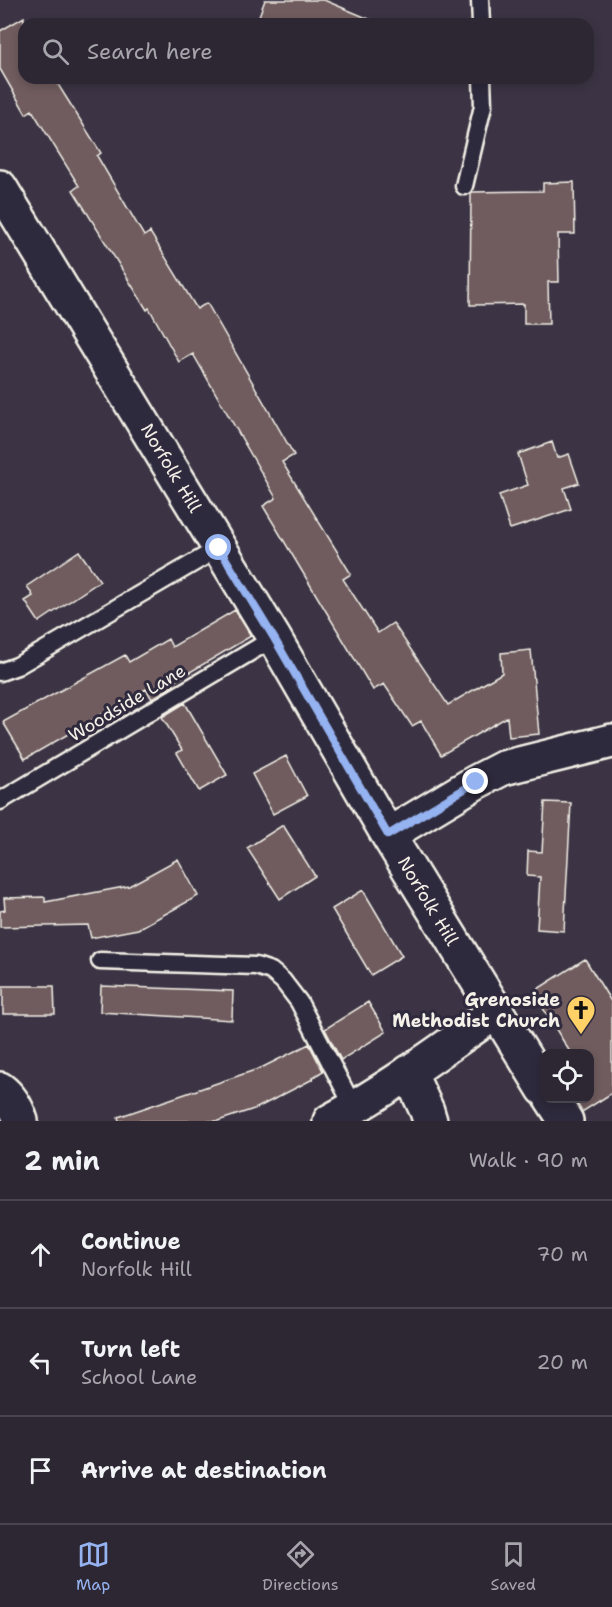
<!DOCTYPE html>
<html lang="en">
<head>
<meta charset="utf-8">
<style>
	:root { --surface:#2d2733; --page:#352f3b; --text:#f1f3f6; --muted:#a7a5ac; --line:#48444e; --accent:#95b2f1 }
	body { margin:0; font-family:"Shantell Sans",sans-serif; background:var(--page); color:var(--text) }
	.controls { position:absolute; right:18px; bottom:18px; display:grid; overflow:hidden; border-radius:12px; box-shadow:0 3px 9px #0003 }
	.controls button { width:54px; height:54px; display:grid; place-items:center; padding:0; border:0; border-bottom:2px solid var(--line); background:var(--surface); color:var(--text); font:30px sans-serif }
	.stop { position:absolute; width:18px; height:18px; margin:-14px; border:4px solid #95b2f1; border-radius:50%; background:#fff }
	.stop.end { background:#95b2f1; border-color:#fff; box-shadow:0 2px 6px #0008 }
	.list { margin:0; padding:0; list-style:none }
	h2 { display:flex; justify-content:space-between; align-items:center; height:78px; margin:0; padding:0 24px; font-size:26px }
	h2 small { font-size:20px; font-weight:400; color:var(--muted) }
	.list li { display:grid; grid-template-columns:39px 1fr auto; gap:18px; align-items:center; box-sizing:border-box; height:108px; padding:0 24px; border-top:2px solid var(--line) }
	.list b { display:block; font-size:22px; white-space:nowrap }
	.list p { margin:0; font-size:20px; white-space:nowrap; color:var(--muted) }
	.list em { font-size:20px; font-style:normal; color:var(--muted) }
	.icon { flex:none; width:33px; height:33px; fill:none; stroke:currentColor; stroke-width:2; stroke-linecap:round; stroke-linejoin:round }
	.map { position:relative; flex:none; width:612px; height:1121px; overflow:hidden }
	.search { position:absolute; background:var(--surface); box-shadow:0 3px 9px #0003; left:18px; right:18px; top:18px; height:66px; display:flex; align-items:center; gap:15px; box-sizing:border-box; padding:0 21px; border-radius:18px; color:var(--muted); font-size:22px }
	.sheet { height:402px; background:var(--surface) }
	nav { display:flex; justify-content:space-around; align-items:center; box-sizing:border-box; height:84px; border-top:2px solid var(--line); background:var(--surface); font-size:16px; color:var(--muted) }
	nav a { display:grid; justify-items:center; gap:3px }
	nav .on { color:var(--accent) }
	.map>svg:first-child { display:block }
</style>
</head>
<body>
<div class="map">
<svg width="612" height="1121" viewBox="0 0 612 1121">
	<rect width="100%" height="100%" fill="#3c3444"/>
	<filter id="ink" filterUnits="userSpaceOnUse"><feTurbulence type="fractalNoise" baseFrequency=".0167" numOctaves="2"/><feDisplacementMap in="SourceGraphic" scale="12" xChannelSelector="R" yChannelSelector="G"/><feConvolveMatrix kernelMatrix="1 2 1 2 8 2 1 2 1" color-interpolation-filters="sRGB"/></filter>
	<g filter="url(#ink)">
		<!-- building -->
		<path fill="#705c5e" stroke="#f4f1e8" stroke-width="1.5" d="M265,0h59l57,24h-125z
			M24,17v61h30l47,75 -4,3 47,80 6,-4 47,77 10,-6 87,152 -12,7 69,112 -8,5 35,54 15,-10 55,82 54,-32 -1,-20 30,-3 8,84 -30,3 -2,-20 -66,38 -20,-34 -9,5 -28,-42 -11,6 -110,-184 13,-8 -83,-144 -14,8 -30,-54 -2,2 -74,-120 6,-4 -47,-76 -6,4 -26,-45v-38z
			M574,182l1,52h-17l1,48h-11l1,42h-25v-20l-54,1 1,-111 1,-2 71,-1v-8z
			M552,442l5,16 12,-4 10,29 -15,5 7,21 -61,20 -11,-34 29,-10 -10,-31z
			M79,551l21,30 -61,41 -14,-21 8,-5 -6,-10z
			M235,610l16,26 -78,46 1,3 -22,14 -6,-10 -121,70 -22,-37 122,-67 4,7 39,-23 4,8z
			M185,703l42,72 -28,16 -22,-38 5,-3 -20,-33z
			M286,756l21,40 -34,18 -21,-40z
			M545,802l26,1 -7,128 -27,-2 3,-52 -13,-1 1,-25 14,1z
			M283,825l32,51 -35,23 -33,-51z
			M178,859l20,37 -60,33 -47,9 -3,-13 -88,2v-16l5,-1 -1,-12 41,-1v5l84,-16z
			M363,890l39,66 -31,19 -39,-66z
			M585,959l27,44v90l-30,19 -8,-14h16v-45h-22l2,-1 -37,-60z
			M3,986h51l1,28h-52z
			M101,986l132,5 -1,29 -132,-8z
			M368,1002l18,30 -45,28 -16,-31z
			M309,1044l14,27 -11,7 1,1 -56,29 -39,13h-99l-1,-4 143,-49z"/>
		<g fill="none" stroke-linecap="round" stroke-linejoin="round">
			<!-- service casing -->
			<g stroke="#f4f1e8" stroke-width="21">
				<path id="service" d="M480,0l1,24
					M464,186l19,-80 -1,-28
					M0,672l17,-6 202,-118
					M0,801l274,-163
					M100,961l156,5 15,5 12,10 16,21 55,106"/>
			</g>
			<!-- minor casing -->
			<g stroke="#f4f1e8" stroke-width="38">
				<path id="minor" d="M0,187l274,451 114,197 156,254
					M388,835l88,-53 27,-14 109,-27
					M409,1072l18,39 3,10
					M0,1089c11,8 17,19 21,32
					M551,1098l15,23
					M330,1121c58,-31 111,-71 166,-109"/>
			</g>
			<!-- service -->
			<use href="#service" stroke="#2f2a3d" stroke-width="16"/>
			<!-- minor -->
			<use href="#minor" stroke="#2f2a3d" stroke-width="33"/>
		</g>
	</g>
	<g fill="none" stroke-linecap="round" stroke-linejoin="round" filter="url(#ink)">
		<!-- route -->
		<path stroke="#95b2f1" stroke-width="8" d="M219,548l55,90 114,197 88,-53"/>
	</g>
	<!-- icons -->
	<defs>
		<g id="church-pin" transform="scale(1.5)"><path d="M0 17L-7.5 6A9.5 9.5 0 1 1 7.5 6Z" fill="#ffd166" stroke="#2f2a3d"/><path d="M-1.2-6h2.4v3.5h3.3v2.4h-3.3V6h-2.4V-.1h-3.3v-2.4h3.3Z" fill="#111"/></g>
	</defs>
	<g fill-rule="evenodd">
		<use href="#church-pin" x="581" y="1010"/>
	</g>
	<g text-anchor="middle" stroke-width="6" stroke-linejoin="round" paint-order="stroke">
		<!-- street labels -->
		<g font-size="18" fill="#f4f1e8" stroke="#2f2a3d">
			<text transform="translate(171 468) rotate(59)" y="6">Norfolk Hill</text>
			<text transform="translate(127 703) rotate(-31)" y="6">Woodside Lane</text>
			<text transform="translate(428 901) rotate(59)" y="6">Norfolk Hill</text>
		</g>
		<!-- poi labels -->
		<g font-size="18" font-weight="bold" fill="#f4f1e8" stroke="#2f2a3d" text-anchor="end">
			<text x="560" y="1006">Grenoside<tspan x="560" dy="21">Methodist Church</tspan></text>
		</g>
	</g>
</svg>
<div class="controls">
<button><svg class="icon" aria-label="locate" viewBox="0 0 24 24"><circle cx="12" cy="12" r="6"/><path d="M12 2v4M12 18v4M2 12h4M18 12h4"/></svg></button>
</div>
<div class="stop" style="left:219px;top:548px"></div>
<div class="stop end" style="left:476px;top:782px"></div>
<div class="search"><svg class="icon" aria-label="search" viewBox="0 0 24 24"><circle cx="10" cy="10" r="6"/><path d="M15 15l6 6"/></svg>Search here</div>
</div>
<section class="sheet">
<h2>2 min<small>Walk · 90 m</small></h2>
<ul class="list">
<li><svg class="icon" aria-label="ahead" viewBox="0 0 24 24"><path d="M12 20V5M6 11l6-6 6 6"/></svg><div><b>Continue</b><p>Norfolk Hill</p></div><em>70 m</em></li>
<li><svg class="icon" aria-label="left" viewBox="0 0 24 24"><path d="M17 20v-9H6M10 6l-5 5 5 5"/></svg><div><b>Turn left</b><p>School Lane</p></div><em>20 m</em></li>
<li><svg class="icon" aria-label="arrive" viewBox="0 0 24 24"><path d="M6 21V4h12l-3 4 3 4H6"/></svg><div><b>Arrive at destination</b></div></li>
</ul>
</section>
<nav>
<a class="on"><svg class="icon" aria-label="map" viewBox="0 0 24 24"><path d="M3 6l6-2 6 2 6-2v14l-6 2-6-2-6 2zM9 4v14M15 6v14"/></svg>Map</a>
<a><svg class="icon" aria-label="directions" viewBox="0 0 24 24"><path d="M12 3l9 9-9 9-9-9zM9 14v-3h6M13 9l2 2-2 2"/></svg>Directions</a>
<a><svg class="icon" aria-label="saved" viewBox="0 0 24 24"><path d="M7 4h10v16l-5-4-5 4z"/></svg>Saved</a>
</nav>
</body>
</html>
